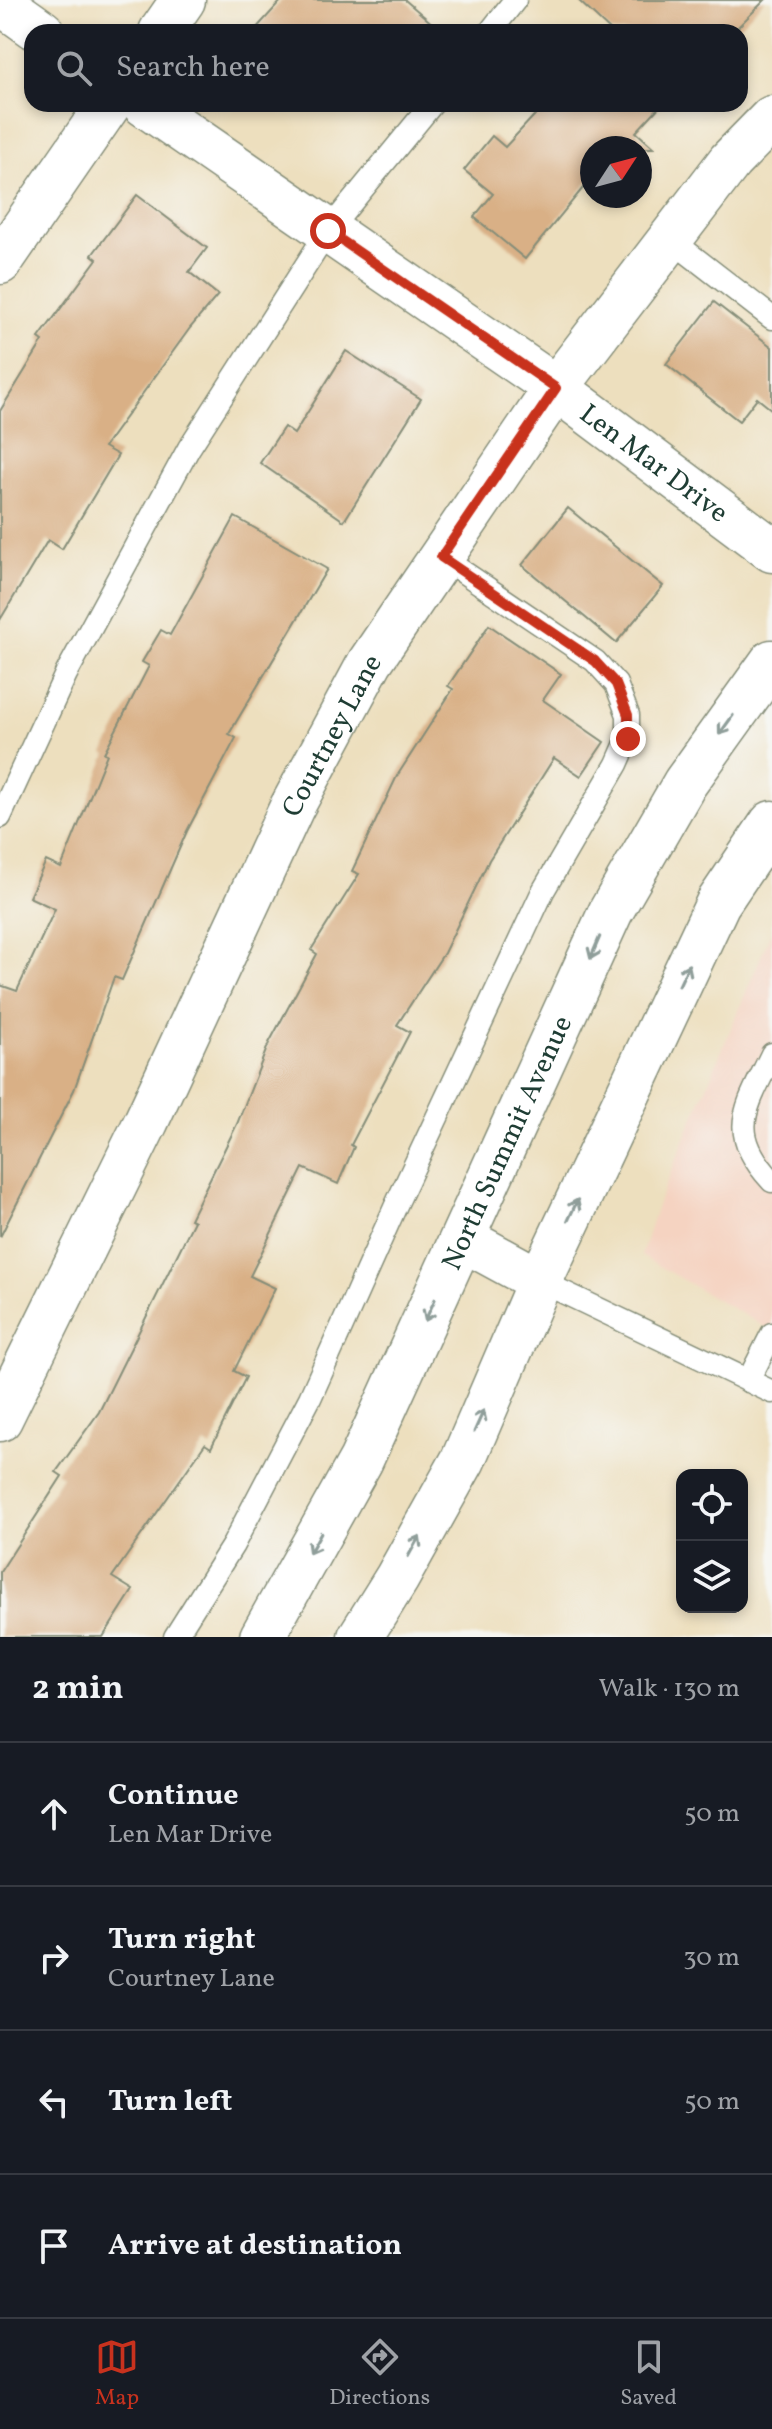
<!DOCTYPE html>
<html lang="en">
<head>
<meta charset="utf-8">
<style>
	:root { --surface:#171b24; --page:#20242c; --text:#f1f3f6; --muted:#9ea1a6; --line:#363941; --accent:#c8321e }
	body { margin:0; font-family:Vollkorn,serif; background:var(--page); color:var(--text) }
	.controls { position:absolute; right:24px; bottom:24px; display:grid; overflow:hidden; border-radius:16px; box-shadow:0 4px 12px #0003 }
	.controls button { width:72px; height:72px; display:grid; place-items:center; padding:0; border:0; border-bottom:2px solid var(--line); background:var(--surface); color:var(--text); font:40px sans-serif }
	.compass { position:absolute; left:580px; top:136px; width:72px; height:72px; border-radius:50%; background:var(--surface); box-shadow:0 4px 12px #0003; rotate:54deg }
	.stop { position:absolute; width:24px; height:24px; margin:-18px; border:6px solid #c8321e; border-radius:50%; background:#fff }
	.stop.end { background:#c8321e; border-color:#fff; box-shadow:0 2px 8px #0008 }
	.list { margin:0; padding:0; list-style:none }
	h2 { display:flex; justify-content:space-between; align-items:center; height:104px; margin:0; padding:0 32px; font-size:34px }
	h2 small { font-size:26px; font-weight:400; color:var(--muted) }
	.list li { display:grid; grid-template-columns:52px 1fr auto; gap:24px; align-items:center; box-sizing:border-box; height:144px; padding:0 32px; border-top:2px solid var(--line) }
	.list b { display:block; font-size:30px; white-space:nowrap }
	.list p { margin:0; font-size:26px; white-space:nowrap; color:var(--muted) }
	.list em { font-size:26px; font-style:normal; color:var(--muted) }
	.icon { flex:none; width:44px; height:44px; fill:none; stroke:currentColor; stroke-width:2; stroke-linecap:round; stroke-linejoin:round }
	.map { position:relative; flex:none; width:772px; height:1637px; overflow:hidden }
	.search { position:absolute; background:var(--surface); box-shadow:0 4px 12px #0003; left:24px; right:24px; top:24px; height:88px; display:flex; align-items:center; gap:20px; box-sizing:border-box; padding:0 28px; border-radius:24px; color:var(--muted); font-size:30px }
	.sheet { height:680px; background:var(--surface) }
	nav { display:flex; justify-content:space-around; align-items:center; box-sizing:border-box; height:112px; border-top:2px solid var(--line); background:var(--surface); font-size:22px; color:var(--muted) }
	nav a { display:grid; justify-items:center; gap:4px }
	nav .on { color:var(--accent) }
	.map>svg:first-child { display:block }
</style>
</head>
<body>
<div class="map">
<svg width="772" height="1637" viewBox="0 0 772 1637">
	<rect width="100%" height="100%" fill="#f6f6f2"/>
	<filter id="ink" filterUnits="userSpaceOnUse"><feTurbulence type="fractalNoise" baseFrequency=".0125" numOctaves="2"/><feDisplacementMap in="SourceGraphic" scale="16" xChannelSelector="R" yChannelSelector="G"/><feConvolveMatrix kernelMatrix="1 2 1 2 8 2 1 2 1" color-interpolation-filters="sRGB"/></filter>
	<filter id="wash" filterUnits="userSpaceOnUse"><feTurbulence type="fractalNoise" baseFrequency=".006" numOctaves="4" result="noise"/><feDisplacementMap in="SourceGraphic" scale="32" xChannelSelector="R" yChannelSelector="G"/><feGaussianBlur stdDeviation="1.8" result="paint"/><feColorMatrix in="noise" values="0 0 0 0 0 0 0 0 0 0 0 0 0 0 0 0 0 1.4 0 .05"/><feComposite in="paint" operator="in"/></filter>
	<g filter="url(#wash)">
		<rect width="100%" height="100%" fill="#eddfbe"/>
		<!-- built -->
		<path fill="#f5d3c1" d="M772,930v401l-131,-75 17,-53z"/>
		<g id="blocks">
			<!-- building -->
			<path fill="#d9b086" d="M282,0h123l37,32h-189z
				M578,0h187l-32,32h-121z
				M545,104h117l-26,28 18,16h-62v29l-67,82 -51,-42 19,-23 -29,-24 28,-34 13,11z
				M137,195l70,53 -18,24 29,23 -28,33 -86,119 14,8 -56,94 -14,-9 -48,80v-209l43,-70 -4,-3 58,-79 -5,-4z
				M714,302l58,45v63l-15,-12 -18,23 -73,-57z
				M346,351l75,48 -77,122 -84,-58 24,-36 10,7z
				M568,508l95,78 -47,57 -94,-78z
				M235,517l92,52 -98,165 7,4 -49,93 -65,149 -8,-3 -40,113 -74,147v-252l17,6 38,-82 -26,-12 17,-36 15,7 46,-114 -3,-1 45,-87 -7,-4 19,-32 9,5z
				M489,625l72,49 -18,26 61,42 -23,34 -27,-18 -65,102 -45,93 -47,72 13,7 -59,113 3,2 -16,37 -35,-16 -53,108 25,12 -41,83 12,6 -35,71 -6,-4 -93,133 21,13 -30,47h-103v-65l62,-96 -6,-4 43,-60 95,-191 -4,-2 47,-95 32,-81 48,-89 -6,-4 48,-76 -7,-3 45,-95 56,-87 -5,-3z"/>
		</g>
	</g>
	<g filter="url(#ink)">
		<use href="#blocks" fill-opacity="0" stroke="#868e79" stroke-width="2"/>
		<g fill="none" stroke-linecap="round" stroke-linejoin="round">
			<!-- service casing -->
			<g stroke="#868e79" stroke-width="25">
				<path id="service" d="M490,32l25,-32
					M670,239l102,79
					M0,817l66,-143 123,-226 139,-217 104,-127
					M772,1054c-25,53 -47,77 0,127
					M540,1281l232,111
					M748,1381l24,-47
					M175,1637l58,-92 77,-147 87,-195 146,-312 74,-127 11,-25v-24l-12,-31 -21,-23 -154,-104"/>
			</g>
			<!-- minor casing -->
			<g stroke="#868e79" stroke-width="47">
				<g id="minor">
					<path d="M0,2l42,30"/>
					<path d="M161,32l22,-32"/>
					<path id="s1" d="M144,104l412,284 216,162"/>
					<path d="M0,262l109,-158"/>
					<path id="s2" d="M0,1419l146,-297 146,-315 78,-145 186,-274 174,-227 42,-43"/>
				</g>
			</g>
			<!-- secondary casing -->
			<g stroke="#868e79" stroke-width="47">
				<g id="secondary">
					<path d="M463,1239l77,42"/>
					<path id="s3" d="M262,1637l99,-177 250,-549 74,-128 87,-121"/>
					<path d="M360,1637l37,-59 66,-118 77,-179 178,-378 54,-80"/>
				</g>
			</g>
			<!-- service -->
			<use href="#service" stroke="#fff" stroke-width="22"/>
			<!-- minor -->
			<use href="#minor" stroke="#fff" stroke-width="44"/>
			<!-- secondary -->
			<use href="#secondary" stroke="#fff" stroke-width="44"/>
		</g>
		<!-- one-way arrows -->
		<defs><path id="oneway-shaft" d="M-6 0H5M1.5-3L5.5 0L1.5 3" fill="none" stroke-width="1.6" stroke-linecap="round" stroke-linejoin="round" transform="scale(2)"/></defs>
		<g stroke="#8f9e9a">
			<use href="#oneway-shaft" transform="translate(726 725) rotate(126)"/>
			<use href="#oneway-shaft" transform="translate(595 948) rotate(113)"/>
			<use href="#oneway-shaft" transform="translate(684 975) rotate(-65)"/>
			<use href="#oneway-shaft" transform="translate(573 1210) rotate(-65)"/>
			<use href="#oneway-shaft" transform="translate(430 1310) rotate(115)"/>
			<use href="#oneway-shaft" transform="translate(479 1421) rotate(-66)"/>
			<use href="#oneway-shaft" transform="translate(315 1543) rotate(119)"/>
			<use href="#oneway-shaft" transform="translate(414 1546) rotate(-61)"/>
		</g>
	</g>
	<g fill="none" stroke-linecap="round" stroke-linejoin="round" filter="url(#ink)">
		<!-- route -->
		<path stroke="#c8321e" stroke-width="10" d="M328,231l228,157 -115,169 154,104 21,23 12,31v24"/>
	</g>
	<g text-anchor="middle" stroke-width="6" stroke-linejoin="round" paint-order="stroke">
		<!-- street labels -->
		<g font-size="28" fill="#1f3d34" stroke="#f6f6f2">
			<text dy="10" stroke="none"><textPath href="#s1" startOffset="624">Len Mar Drive</textPath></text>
			<text dy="10" stroke="none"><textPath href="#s2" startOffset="760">Courtney Lane</textPath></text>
			<text dy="10" stroke="none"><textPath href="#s3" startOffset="552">North Summit Avenue</textPath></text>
		</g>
	</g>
</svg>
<div class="controls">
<button><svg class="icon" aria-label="locate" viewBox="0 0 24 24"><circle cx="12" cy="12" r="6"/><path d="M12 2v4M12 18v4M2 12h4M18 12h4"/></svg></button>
<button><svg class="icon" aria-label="layers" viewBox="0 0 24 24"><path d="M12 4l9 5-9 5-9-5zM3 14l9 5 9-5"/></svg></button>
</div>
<svg class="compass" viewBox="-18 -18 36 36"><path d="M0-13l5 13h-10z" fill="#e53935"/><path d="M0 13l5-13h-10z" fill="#9ea1a6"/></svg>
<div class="stop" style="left:328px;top:231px"></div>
<div class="stop end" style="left:628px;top:739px"></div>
<div class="search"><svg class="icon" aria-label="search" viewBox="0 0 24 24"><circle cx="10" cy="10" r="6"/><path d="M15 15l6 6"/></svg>Search here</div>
</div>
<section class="sheet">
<h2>2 min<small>Walk · 130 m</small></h2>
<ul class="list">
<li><svg class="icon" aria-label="ahead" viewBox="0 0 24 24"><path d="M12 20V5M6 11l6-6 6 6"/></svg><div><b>Continue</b><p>Len Mar Drive</p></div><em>50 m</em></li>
<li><svg class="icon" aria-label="right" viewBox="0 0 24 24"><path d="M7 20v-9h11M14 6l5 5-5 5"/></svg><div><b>Turn right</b><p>Courtney Lane</p></div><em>30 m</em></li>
<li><svg class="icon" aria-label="left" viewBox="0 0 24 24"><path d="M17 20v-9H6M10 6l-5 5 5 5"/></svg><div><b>Turn left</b></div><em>50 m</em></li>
<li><svg class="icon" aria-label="arrive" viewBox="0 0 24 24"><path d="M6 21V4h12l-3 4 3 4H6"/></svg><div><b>Arrive at destination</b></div></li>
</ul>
</section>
<nav>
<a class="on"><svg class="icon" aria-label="map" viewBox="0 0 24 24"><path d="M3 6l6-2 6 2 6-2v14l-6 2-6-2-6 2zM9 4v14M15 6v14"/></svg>Map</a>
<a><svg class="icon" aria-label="directions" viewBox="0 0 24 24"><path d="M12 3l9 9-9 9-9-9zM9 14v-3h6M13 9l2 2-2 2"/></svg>Directions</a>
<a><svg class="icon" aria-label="saved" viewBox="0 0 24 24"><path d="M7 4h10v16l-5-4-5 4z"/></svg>Saved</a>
</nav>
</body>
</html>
